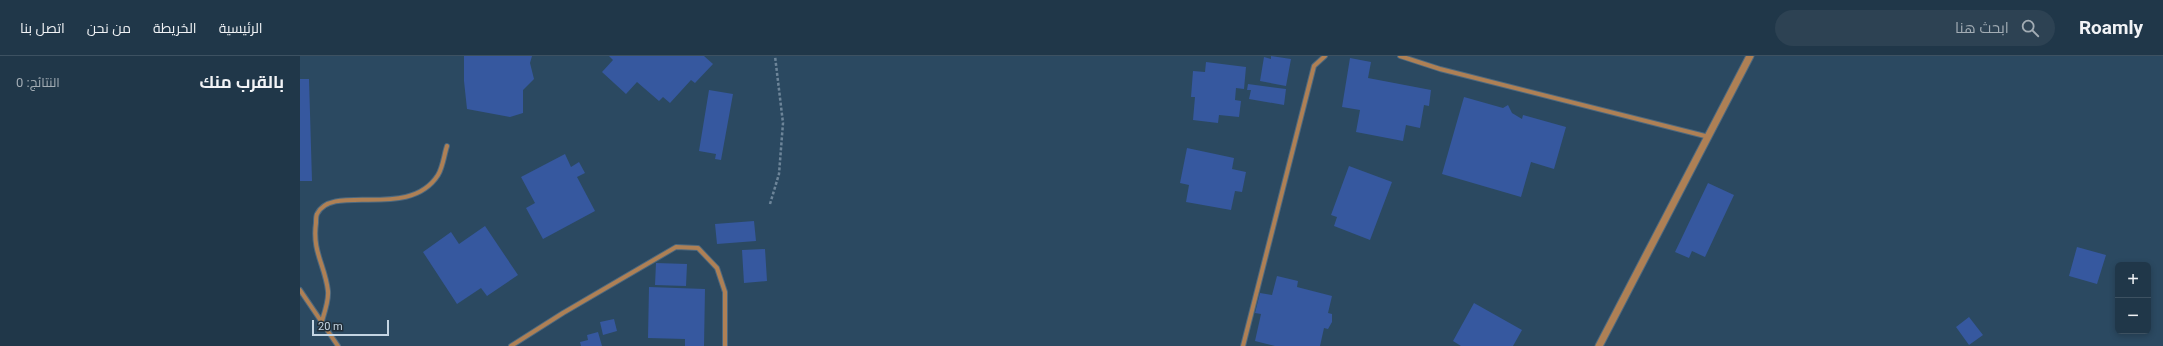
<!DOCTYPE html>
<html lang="ar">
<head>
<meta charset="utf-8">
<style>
	:root { --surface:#203749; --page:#2d4253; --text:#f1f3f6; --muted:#a2acb4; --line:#3d5161 }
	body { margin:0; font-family:Roboto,Cairo,sans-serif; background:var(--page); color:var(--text); direction:rtl }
	.controls { position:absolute; right:12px; bottom:12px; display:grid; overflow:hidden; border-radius:6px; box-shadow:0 2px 6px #0003 }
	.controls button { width:36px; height:36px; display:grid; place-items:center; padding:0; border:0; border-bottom:1px solid var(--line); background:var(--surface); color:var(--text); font:20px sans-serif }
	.scale { position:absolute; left:12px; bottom:10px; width:77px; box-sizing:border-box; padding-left:4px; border:2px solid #c4d5e3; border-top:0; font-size:11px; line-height:14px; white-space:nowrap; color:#c4d5e3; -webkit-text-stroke:3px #212e39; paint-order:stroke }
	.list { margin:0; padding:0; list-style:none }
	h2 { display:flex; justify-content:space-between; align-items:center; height:52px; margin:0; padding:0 16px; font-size:17px }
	h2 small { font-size:13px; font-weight:400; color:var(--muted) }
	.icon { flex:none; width:22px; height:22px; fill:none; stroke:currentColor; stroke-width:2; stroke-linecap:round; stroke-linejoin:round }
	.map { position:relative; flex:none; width:1863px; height:290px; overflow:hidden; direction:ltr }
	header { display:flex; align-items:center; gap:24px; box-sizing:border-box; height:56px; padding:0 20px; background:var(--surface); border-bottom:1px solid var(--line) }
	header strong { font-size:19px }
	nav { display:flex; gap:22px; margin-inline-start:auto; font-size:14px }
	.search { width:280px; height:36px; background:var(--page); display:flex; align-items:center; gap:10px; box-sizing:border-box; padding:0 14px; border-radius:22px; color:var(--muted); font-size:15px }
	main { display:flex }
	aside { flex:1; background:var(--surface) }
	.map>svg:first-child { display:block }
</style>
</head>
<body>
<header>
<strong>Roamly</strong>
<div class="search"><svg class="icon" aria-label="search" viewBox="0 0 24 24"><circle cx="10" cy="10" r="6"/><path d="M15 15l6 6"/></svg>ابحث هنا</div>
<nav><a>الرئيسية</a><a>الخريطة</a><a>من نحن</a><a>اتصل بنا</a></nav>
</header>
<main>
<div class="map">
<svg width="1863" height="290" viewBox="0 0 1863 290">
	<rect width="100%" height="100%" fill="#2b4961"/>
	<!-- building -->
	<path fill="#36589f" d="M164,0h68l-2,7 4,16 -11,11v23l-13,4 -43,-8 -3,-28z
		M309,0h95l9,8 -18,19 -4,-3 -21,23 -7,-6 -4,4 -22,-19 -11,12 -24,-22 11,-12z
		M971,0l20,3 -5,27 -26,-5 4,-24 7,2z
		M1050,2l21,4 -3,16 63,12 -2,16 -5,-1 -4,23 -14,-3 -3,16 -47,-9 4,-22 -18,-3z
		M906,6l40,5 -2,22 -8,-1 -1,12 6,1 -2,16 -20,-2 -1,8 -25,-3 2,-23h-4l2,-26 12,1z
		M0,23h9l3,102h-12z
		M948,28l38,5 -2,16 -35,-6 2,-9h-4z
		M409,34l24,4 -12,66 -6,-1 1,-5 -17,-3z
		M1164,41l39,11 5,-3 4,8 10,6 1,-4 43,12 -12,42 -23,-7 -10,35 -79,-23z
		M887,92l47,10 -2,11 14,3 -4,20 -7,-1 -4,19 -45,-8 3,-17 -9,-2z
		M265,98l6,13 8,-5 6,11 -8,4 18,34 -52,28 -17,-31 9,-5 -14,-26z
		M1049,110l43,16 -22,58 -36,-14 3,-9 -6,-2z
		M1408,127l26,12 -29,62 -13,-6 -3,7 -14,-6z
		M454,165l2,20 -39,3 -2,-20z
		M185,170l33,49 -31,21 -6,-8 -24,16 -34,-52 28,-20 8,12z
		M1777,191l29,8 -9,29 -28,-8z
		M465,193l2,32 -23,2 -2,-33z
		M356,207l31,1 -1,22 -31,-1z
		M977,220l21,5 -1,6 35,9 -4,17 4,1v8l-4,7 -4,-1 -4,18h-45l-20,-5 6,-27 -6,-1 5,-20 12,2z
		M349,231l56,2 -1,57h-19v-7l-37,-1z
		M1174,247l48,27 -9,16h-52l-8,-5z
		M1669,261l14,18 -14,10 -13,-18z
		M314,263l3,12 -14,4 -3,-13z
		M298,276l4,14h-21l-1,-4 8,-2 -1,-5z"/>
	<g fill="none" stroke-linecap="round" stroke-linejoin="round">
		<!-- minor casing -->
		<g stroke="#4d687e" stroke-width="6">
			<path id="minor" d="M1100,0l40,13 269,68
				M0,234l38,56
				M21,268c3,-10 8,-23 7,-33 -3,-26 -16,-39 -12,-68 0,-2 0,-7 1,-9 15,-32 92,7 121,-39 5,-8 6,-20 9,-29
				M211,290l52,-33 113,-66 22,1 19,20 8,24v54
				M943,290l71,-280 11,-10"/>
		</g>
		<!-- tertiary casing -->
		<g stroke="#4d687e" stroke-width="9">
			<path id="tertiary" d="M1299,290l151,-290"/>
		</g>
		<!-- path -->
		<path stroke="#6d8599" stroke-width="2.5" stroke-dasharray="3 2" stroke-linecap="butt" d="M470,148l9,-30 4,-51 -8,-67"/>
		<!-- minor -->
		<use href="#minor" stroke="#ae8055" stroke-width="4"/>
		<!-- tertiary -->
		<use href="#tertiary" stroke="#ae8055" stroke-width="7"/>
	</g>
</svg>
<div class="controls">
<button>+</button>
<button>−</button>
</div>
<div class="scale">20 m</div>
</div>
<aside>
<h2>بالقرب منك<small>النتائج: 0</small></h2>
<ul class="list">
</ul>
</aside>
</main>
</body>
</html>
